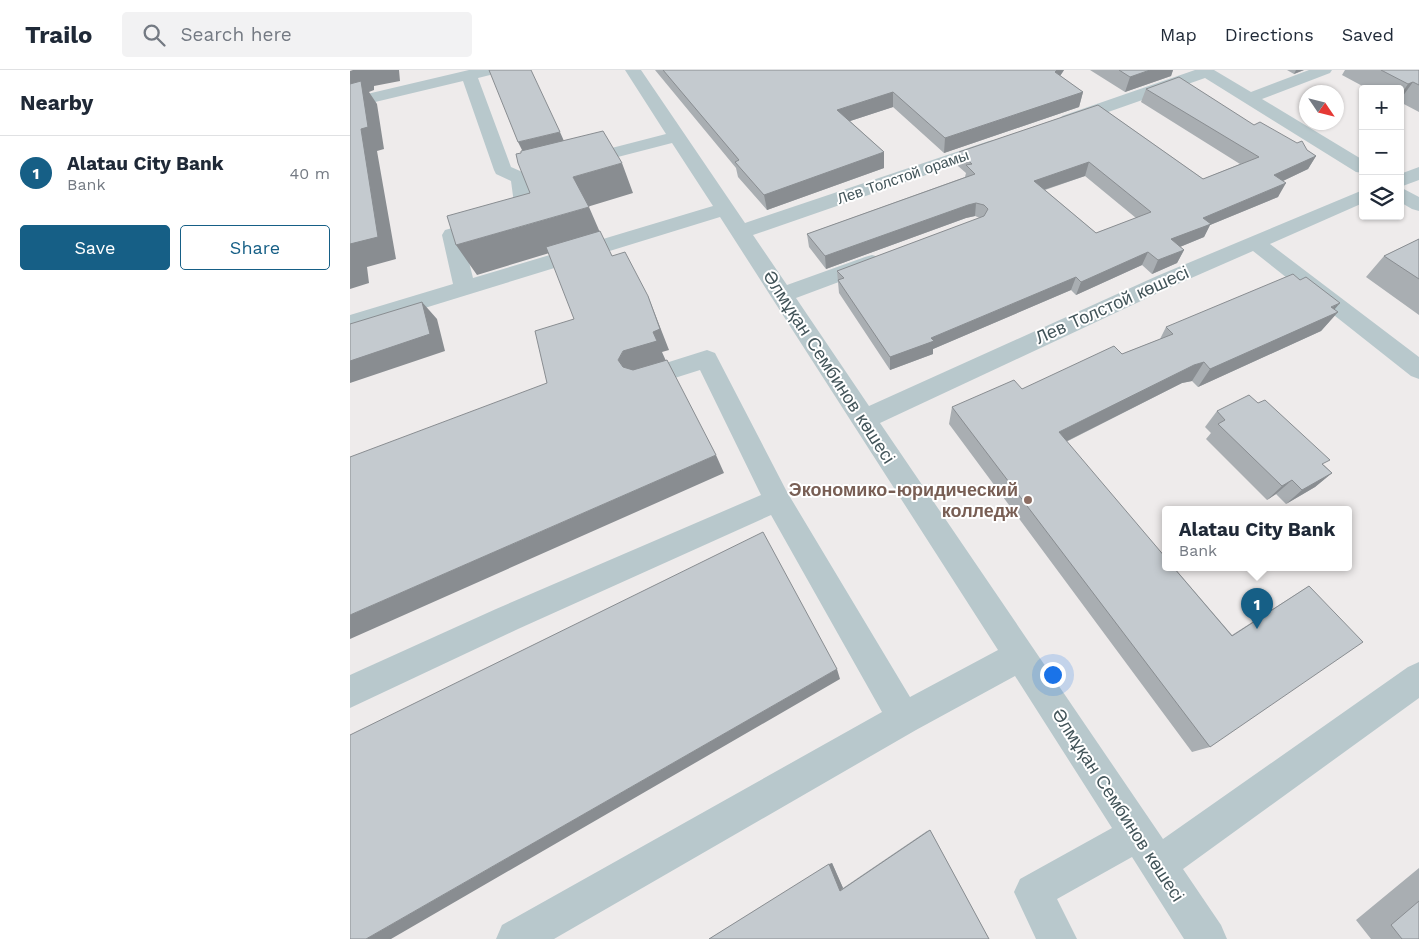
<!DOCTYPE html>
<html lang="en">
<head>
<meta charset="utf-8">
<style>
	:root { --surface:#fff; --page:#f2f2f3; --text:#1f2937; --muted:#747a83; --line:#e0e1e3; --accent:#165f86 }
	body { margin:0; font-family:"Work Sans",sans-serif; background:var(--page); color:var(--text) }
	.controls { position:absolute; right:15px; top:15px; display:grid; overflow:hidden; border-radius:5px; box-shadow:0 1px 4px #0004 }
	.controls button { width:45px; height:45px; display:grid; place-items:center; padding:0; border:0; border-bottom:1px solid var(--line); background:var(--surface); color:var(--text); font:25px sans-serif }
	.compass { position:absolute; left:949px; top:15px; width:45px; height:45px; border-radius:50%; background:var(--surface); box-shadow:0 1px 4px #0004; rotate:125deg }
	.you { position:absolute; left:702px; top:604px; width:18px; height:18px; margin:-12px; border:4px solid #fff; border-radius:50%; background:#1a73e8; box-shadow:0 0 0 8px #1a73e833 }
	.badge { display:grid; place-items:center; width:32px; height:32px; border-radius:50%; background:var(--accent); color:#fff; font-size:16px; font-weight:700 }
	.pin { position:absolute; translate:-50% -41px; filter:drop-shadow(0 1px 2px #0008) }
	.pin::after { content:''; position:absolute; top:26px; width:18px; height:15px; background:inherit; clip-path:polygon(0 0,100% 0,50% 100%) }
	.popup { position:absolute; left:812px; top:436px; width:190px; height:65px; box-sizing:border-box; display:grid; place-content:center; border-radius:5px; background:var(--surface); filter:drop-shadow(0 1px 4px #0005); font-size:16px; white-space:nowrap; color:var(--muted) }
	.popup b { font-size:19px; color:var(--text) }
	.popup::after { content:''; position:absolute; left:50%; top:100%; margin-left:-10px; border:10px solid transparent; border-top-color:var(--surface) }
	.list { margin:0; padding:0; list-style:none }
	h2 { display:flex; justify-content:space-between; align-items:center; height:65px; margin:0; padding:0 20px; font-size:21px }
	h2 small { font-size:16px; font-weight:400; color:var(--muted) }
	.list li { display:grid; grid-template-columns:32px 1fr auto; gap:15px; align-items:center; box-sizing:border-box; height:75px; padding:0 20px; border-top:1px solid var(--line) }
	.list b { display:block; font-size:19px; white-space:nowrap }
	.list p { margin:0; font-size:16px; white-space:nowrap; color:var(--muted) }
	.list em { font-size:16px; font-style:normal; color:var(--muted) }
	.actions { display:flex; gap:10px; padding:15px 20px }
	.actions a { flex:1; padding:11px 0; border:1px solid var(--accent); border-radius:5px; text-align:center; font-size:18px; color:var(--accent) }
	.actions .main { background:var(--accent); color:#fff }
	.icon { flex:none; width:28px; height:28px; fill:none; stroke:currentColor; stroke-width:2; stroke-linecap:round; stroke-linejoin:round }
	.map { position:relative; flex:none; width:1069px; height:869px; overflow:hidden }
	header { display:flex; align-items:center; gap:30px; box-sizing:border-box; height:70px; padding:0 25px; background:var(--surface); border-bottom:1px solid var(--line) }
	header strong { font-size:24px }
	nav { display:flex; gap:28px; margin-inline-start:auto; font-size:18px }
	.search { width:350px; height:45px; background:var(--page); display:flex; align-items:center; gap:12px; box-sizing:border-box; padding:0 18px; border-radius:5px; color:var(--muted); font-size:19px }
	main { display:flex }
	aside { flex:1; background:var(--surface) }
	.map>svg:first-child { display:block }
</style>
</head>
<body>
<header>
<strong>Trailo</strong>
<div class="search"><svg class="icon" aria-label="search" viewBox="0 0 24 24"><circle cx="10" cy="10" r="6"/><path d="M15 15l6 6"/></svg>Search here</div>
<nav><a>Map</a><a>Directions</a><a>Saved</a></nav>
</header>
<main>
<aside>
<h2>Nearby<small></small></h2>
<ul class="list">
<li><span class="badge">1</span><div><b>Alatau City Bank</b><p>Bank</p></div><em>40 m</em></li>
</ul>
<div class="actions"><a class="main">Save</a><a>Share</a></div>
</aside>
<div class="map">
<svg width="1069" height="869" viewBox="0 0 1069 869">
	<rect width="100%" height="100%" fill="#eeebeb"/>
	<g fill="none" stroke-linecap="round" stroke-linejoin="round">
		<!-- minor -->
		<path fill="#b8c8cc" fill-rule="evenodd" d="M119,0h31l-2,3 -20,5 33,89 16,7 2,4 6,36 -3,4 -69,20 10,40 240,-72 -41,-63 -93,24 -6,-1 -3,-4 3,-4 93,-24 -41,-64h16l104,153 244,-82 6,-1 6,1 3,4 -3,4 -248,86 34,50 78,-28 7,-2 7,2 3,5 -3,5 -83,31 73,108 288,-130 206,-86v13l-93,41 149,113v22l-8,-3 -158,-125 -80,35 -293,137 283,416 245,-172 11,-5v36l-236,171 38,56 6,14h-43l-52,-82 -75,42 20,40h-41l-22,-47 6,-13 92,-51 -97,-152 -99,54 -362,209h-58l6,-14 380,-213 -111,-197 -253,114 -168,79v-33l146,-66 265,-114 -61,-125 -57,18 -9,-3 -3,-6 3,-6 73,-23 8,3 72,139 123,205 88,-47 -278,-433 -370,114v-16l103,-31 -11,-49 3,-5 70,-19 -4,-30 -15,-7 -2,-4 -31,-89 -113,27v-10z
			M845,0h19l37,22 58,-22h23l-2,3 -68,26 101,61v13l-7,-1 -151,-94 -131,46 -6,1 -6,-1 -3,-4 3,-4z
			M1069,97v13l-19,7v-13z
			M1050,117l19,10v14l-7,-2 -12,-7z"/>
	</g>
	<!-- wall -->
	<path fill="#a9aeb2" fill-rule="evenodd" d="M305,0h409l-4,6 23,16 -4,15 -135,46 -51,-46 -43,14 34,31v16l-117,42 -29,-33 -2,-9z
		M740,0h83l-2,6 -46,16z
		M937,0h17l-10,4z
		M995,0h74v42l-19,-10v-13h-32l-26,-14z
		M796,19l108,36 53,25 9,6 -8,13 -25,12 -5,16 -68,28 -6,12 -24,10 4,3 -7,13 -25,11 -10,-9 -66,30 -5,-5 -138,59v5l-43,16 -51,-77 -2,-22 143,-53 -5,-2 -9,2 -140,51 -17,-22 -2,-13 158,-57 1,-4 -8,-7 1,-14 139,-47 105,74 37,-15 -99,-62zM735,106l51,42 -40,15 -51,-43z
		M1069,169v76l-53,-38 18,-21z
		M984,239l4,3 -17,19 -123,56 -6,-6 -10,2 -116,59 166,193 77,-49 -99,161 -18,5 -243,-328 3,-17 70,-18 100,-35 38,-15 6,-12z
		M867,341l107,54 8,8 -17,14 -29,17 -10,-10 -9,6 -61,-61 5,-6 -6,-6z
		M580,760l59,109h-280l123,-76 11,25 84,-57z
		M1069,798v71h-48l-15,-19z"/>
	<!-- shaded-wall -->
	<path fill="#898d91" d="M3,0h46l1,11 -26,5v4l-5,2 8,12 7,45 -7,2 19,108 -29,8 2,16 -19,6v-218z
		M707,0h7l-12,18 3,-16z
		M800,0h23l-2,6 -46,16 5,-15z
		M946,0h8l-10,4z
		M1063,12l-13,18v-4l8,-12z
		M543,22v15l-55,18 -1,-15z
		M733,22l-4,15 -135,46 1,-15z
		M210,62l11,25 -40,11 -13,-26z
		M534,82v16l-117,42 -3,-15z
		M966,86l-8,13 -42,20 8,-14z
		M739,92l-4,14 -54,18 3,-13z
		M272,93l11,30 -46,14 -14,-30z
		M936,113l-8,14 -68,28 -6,12 -39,16 6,-14 32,-21z
		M626,133l-1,13 -9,2 -140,51 -1,-13 143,-51z
		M239,137l13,30 -125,38 -21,-30z
		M834,180l-7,13 -25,11 6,-14z
		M798,182l-6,13 -66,30 5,-13z
		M726,207l-5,13 -138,59v5l-43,16v-13l41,-19z
		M298,226l21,54 -7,2 4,9 -37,19 -11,-20 5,-9 30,-19z
		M72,232l15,17 8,32 -95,32v-22z
		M990,233l-11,13 9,-4 -17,19 -123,56 12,-18z
		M854,292l-12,19 -10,2 -131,66 8,-17 135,-67z
		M366,385l8,18 -374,166v-24z
		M982,403l-17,14 -29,17 16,-14z
		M942,410l-16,14 -9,6 15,-14z
		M487,599l3,10 -449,260h-25z
		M482,793l11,25 -3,3 -11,-27z"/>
	<!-- building -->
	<path fill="#c4cacf" stroke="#898d91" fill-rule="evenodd" d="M139,0h42l29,62 -42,10z
		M313,0h394l-2,2 28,20 -138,46 -52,-46 -56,18 47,42 -120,43 -29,-33 4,-2z
		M769,0h31l-20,7z
		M1031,0h38v15l-6,-3 -5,2z
		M829,7l75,48 6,-3 37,21 5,-2 5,9 9,6 -42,19 12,8 -83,35 8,6 -40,15 13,11 -26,10 -10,-8 -67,30 -5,-5 -145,61 3,3 -44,16 -52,-77 6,-2 -7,-7 147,-55 4,-7 -4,-4 -8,-2 -8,2 -143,51 -18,-22 168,-60 -9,-9 6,-1 -13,-12 139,-47 105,74 56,-22 -113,-68zM739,92l62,50 -55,21 -62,-52z
		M11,11l7,46 -7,2 17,108 -28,7v-160z
		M253,61l19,32 -49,14 16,30 -133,38 -9,-29 83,-23 -12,-30 -2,-9 5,-1v-2z
		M250,161l12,25 13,-4 23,44 12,33 -7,3 4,9 -34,10 -5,9 5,7 10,3 34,-10 49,95 -366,160v-158l197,-74 -12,-52 39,-12 -28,-72z
		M1069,169v40l-35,-23z
		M943,204l7,6 6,-3 34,26 -9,4 7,5 -128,57 -6,-7 -10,3 -135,67 107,126v10h8l58,68 77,-50 54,56 -153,105 -258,-340 62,-27 8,9 92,-43 8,8 51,-20 -7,-7z
		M72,232l8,32 -80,27v-37z
		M899,325l9,8 7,-3 65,60 -8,4 10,9 -30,17 -10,-10 -10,6 -64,-62 7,-4 -8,-9z
		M413,462l74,137 -471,270h-16v-204z
		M580,760l59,109h-280l120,-75 11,27z
		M1069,831v38h-17l-11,-14z"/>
	<!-- markers -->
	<circle fill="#8d6e63" stroke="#fff" stroke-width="2" cx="678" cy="430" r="5"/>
	<g text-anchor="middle" stroke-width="4" stroke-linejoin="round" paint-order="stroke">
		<!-- far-street labels -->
		<g font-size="15" fill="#425459" stroke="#fff">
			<text transform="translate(553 107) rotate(-19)" y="5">Лев Толстой орамы</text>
		</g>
		<!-- street labels -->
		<g font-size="18" fill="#425459" stroke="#fff">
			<text transform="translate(762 235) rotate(-24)" y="6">Лев Толстой көшесі</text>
			<text transform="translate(479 297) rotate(57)" y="6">Әлмұқан Сембинов көшесі</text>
			<text transform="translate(768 735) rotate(57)" y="6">Әлмұқан Сембинов көшесі</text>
		</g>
		<!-- education labels -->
		<g font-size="18" font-weight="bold" fill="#785e54" stroke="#fff" text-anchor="end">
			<text x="668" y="426">Экономико-юридический<tspan x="668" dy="21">колледж</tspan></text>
		</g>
	</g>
</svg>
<div class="controls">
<button>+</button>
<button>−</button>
<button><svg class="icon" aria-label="layers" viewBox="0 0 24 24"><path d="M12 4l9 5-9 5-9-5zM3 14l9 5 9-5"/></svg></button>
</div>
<svg class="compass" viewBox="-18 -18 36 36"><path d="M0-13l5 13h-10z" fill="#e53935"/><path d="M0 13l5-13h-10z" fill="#747a83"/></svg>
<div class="you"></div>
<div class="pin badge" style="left:907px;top:559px">1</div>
<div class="popup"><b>Alatau City Bank</b>Bank</div>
</div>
</main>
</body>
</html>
